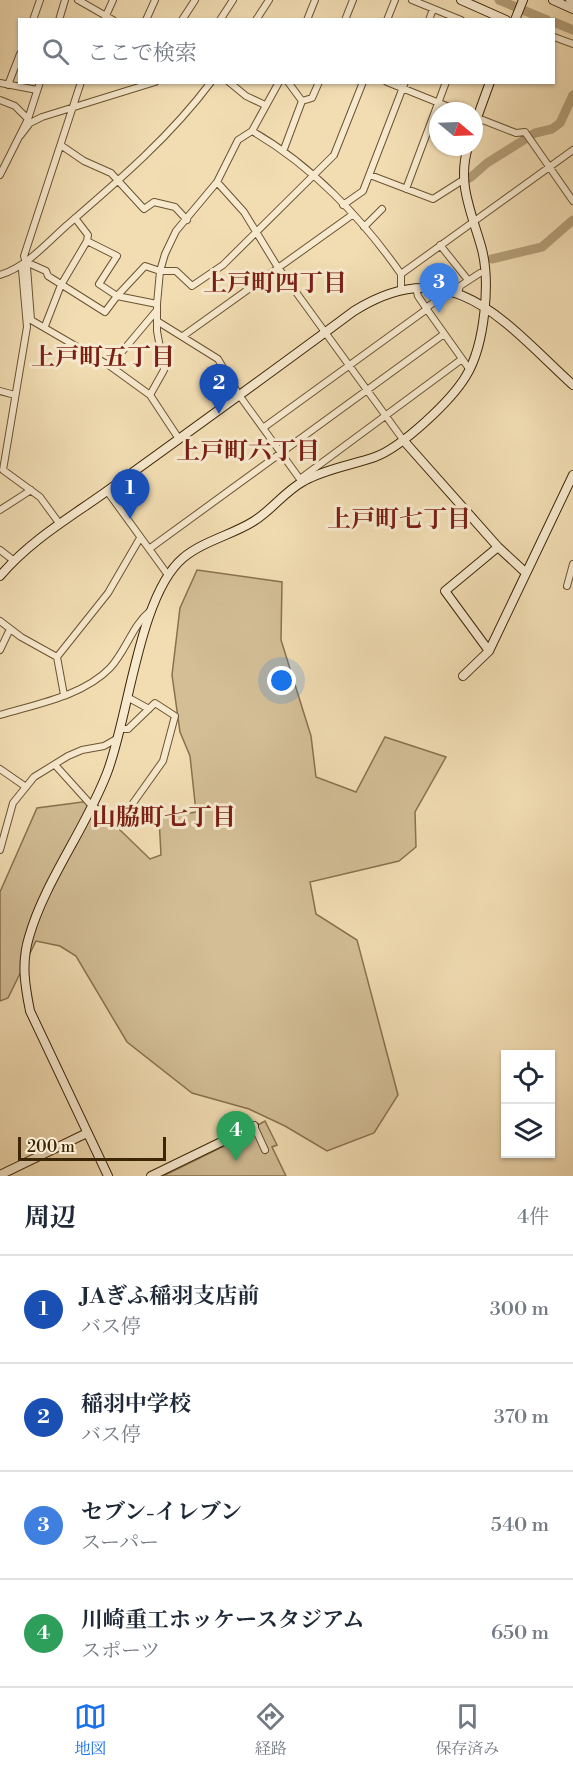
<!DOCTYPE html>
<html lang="ja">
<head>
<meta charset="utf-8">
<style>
	:root { --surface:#fff; --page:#f6f6f7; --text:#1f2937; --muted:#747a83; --line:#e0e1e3; --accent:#1a73e8 }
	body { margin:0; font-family:"Libre Bodoni","Noto Serif JP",serif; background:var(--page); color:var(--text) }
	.controls { position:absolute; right:18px; bottom:18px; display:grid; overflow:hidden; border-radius:0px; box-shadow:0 2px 4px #0004 }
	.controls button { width:54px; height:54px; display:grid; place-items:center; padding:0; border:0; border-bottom:2px solid var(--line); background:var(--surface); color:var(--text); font:30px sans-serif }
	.compass { position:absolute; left:429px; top:102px; width:54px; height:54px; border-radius:50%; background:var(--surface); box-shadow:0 2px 4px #0004; rotate:109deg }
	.scale { position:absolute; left:18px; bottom:15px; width:148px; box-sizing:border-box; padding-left:6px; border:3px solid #3d2606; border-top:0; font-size:16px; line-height:21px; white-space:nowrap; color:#3d2606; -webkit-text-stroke:4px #f7e9ce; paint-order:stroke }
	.you { position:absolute; left:282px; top:681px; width:21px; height:21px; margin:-15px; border:4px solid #fff; border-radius:50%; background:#1a73e8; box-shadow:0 0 0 9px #1a73e833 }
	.badge { display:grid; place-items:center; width:39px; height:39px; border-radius:50%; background:var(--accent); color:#fff; font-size:20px; font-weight:700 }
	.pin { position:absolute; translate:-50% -50px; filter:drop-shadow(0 2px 3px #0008) }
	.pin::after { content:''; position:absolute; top:32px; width:21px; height:18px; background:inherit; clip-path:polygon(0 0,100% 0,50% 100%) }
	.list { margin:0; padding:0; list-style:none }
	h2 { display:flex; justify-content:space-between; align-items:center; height:78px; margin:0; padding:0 24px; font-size:26px }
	h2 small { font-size:20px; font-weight:400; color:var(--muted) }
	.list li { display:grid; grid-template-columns:39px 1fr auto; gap:18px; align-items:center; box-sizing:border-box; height:108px; padding:0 24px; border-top:2px solid var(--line) }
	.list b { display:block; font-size:22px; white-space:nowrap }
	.list p { margin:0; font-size:20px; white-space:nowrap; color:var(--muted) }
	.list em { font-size:20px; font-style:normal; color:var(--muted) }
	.icon { flex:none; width:33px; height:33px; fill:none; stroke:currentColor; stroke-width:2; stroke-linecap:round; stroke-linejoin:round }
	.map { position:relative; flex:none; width:573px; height:1176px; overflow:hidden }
	.search { position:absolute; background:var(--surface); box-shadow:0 2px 4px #0004; left:18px; right:18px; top:18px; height:66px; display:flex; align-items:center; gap:15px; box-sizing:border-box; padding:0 21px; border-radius:0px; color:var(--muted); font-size:22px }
	.sheet { height:510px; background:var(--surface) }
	nav { display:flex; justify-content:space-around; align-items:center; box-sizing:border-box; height:84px; border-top:2px solid var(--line); background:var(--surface); font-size:16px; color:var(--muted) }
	nav a { display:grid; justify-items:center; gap:3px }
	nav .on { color:var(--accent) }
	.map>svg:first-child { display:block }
</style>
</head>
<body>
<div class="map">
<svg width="573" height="1176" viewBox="0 0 573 1176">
	<rect width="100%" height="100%" fill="#f2ddb3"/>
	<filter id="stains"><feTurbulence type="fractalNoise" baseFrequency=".00333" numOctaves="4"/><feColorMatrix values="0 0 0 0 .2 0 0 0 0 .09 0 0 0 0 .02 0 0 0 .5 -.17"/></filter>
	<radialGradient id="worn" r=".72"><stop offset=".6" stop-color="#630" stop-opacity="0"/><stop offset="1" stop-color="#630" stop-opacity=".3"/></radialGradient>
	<!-- green -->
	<path fill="#d3be96" stroke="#88724e" stroke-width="1.5" d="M197,570l85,12 -1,58 30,96 5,41 40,15 29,-55 61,20 -31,55 1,35 -17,14 -89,21 6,32 41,26 41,155 -24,38 -47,18 -42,-25 -36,-17 -57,-16 -65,-51 -51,-86 -16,-10 -24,-5 -28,57 -8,3v-109l37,-84 53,-7 60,58 11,-4 -2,-37 37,-6 -6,-56 -10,-24 -8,-57 8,-67z
		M265,1121l12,24 -5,2 14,29h-123l94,-46 -1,-4z"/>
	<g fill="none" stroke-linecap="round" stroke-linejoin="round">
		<!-- river -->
		<path stroke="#b49f78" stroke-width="9" d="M499,0l48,20
			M554,22l19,8
			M470,178l17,-15 48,-30 17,-4 8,-6 13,-28
			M492,259l50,-12 31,-27"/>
		<!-- street casing -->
		<g stroke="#6a5431" stroke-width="8">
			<path id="street" d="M78,0l35,20
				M412,0l49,20
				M569,0l4,4
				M33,20l7,-20
				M59,20l6,-20
				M104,20l9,-20
				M146,20l9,-20
				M182,20l13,-20
				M220,20l13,-20
				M256,20l13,-20
				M307,20l8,-20
				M345,20l8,-20
				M387,20l8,-20
				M429,20l4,-11
				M554,37l19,7
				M81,82l-57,174 3,11 4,53 79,46 40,29 29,44
				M229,82l17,14 19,9
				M288,82l14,19
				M387,82l72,29
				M0,83l37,7
				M8,85l12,-31
				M0,100l15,6 13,13
				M302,101l10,-3 7,-16
				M475,117l41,16 9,-1 48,69
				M252,131c59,34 110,87 149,143
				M20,136l10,-13 12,-6 113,-35
				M62,146l22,15 27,12 33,36 10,-7 21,5 12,13
				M284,149l18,-48
				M0,175l28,-56 12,-37
				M370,175l63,24 30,-19
				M217,182l27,30 33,54 127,175
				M406,189l40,-107
				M343,205l20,-14 42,-109
				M75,218l13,17 -1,6 30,15 -18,28 18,12 28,-30 15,5h16l16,15 31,-21 111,-110 29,-73
				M364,227l18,-18
				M440,245l28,35
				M25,262l-3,8 5,57 -24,143 37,27 19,26
				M26,262l20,9 2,5 57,36 12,-16 40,8
				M0,275c26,-8 46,-31 66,-49 51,-44 104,-89 145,-144
				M416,288l2,8 8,12
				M441,289l-1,9 -14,10 44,62
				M401,291v-17l172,-124
				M458,293l2,-7 20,-13
				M157,321l61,38 21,36 63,87
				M45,326l16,-41 26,-44
				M183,336l169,-121
				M110,366l47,-56
				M0,391l15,4
				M150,395l14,-25 -7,-39v-27l3,-33 5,-17 11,-23 41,-49 21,-42 14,-9 27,-49
				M263,428l164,-119
				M300,479l162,-120
				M107,491l61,84
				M0,510l31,-20
				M149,549l295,-215
				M0,550l13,10
				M567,586l6,-22
				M0,621l21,16 36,20 7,38
				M0,650l10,-21
				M57,657l51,-64 32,-55
				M129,698l20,11
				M0,715c36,-11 83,-19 110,-47 16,-17 22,-42 40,-57
				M56,766l37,41 28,13 42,-59 12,-45 -20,-13 -27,26h-7
				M0,769l26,18
				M0,850l13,-47 21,-26 34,-21 14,-6 22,-4 14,-8
				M254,1126l11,24"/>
		</g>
		<!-- secondary casing -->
		<g stroke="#3d2606" stroke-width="10">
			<path id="secondary" d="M461,0l45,20
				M553,0l20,9
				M515,20l8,-20
				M474,126l16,-44
				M404,441l94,106 28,26
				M0,576c33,-39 78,-63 118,-93 79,-57 158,-114 236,-172 98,-62 152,13 219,74
				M489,651l-44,-60 53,-44
				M463,676l26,-25 84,-176
				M0,1175l87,-42
				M108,1176l-78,-165c-5,-25 -9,-48 -1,-74 15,-54 57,-109 78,-164 22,-57 32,-178 76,-215 20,-17 49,-23 71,-37 18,-11 31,-30 50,-40 21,-12 48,-16 71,-24 27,-10 76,-56 91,-81 19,-31 25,-96 15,-130 -10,-35 -24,-63 -13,-99
				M151,1176l103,-50"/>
		</g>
		<!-- street -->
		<use href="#street" stroke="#f7e9ce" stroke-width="6"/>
		<!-- secondary -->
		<use href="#secondary" stroke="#f7e9ce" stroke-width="8"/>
	</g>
	<g text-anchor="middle" stroke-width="6" stroke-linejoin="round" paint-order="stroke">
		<!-- neighbourhood labels -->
		<g font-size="24" font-weight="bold" fill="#7a1f14" stroke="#f7e9ce">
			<text x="275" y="291">上戸町四丁目</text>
			<text x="103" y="365">上戸町五丁目</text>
			<text x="248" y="459">上戸町六丁目</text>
			<text x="399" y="527">上戸町七丁目</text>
			<text x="164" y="825">山脇町七丁目</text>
		</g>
	</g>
	<rect width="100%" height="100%" filter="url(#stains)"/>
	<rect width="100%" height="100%" fill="url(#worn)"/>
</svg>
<div class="controls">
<button><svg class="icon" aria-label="locate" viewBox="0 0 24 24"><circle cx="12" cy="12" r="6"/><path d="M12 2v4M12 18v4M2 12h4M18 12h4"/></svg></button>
<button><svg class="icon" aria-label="layers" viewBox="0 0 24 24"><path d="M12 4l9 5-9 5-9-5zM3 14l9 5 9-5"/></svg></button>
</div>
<svg class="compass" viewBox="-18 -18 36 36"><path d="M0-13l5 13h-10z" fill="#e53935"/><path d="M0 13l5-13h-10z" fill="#747a83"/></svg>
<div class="scale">200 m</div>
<div class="you"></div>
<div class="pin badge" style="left:130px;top:519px;background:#1a4fb4">1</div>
<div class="pin badge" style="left:219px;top:414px;background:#1a4fb4">2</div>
<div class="pin badge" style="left:439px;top:313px;background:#3f7fe0">3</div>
<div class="pin badge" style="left:236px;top:1161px;background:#2e9e5b">4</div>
<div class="search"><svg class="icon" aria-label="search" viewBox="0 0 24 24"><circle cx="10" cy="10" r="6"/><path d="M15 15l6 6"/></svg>ここで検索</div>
</div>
<section class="sheet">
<h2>周辺<small>4件</small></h2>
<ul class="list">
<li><span class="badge" style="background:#1a4fb4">1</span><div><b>JAぎふ稲羽支店前</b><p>バス停</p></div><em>300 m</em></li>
<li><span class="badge" style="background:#1a4fb4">2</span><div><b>稲羽中学校</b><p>バス停</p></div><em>370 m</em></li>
<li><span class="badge" style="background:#3f7fe0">3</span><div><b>セブン-イレブン</b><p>スーパー</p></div><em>540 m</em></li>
<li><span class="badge" style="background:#2e9e5b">4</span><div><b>川崎重工ホッケースタジアム</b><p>スポーツ</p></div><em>650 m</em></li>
</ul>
</section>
<nav>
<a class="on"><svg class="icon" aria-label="map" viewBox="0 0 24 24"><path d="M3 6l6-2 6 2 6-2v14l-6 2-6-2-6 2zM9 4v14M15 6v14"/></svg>地図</a>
<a><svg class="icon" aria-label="directions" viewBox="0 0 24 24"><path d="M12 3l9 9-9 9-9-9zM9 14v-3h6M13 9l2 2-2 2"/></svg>経路</a>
<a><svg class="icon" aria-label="saved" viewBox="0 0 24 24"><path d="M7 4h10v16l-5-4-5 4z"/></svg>保存済み</a>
</nav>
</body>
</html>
